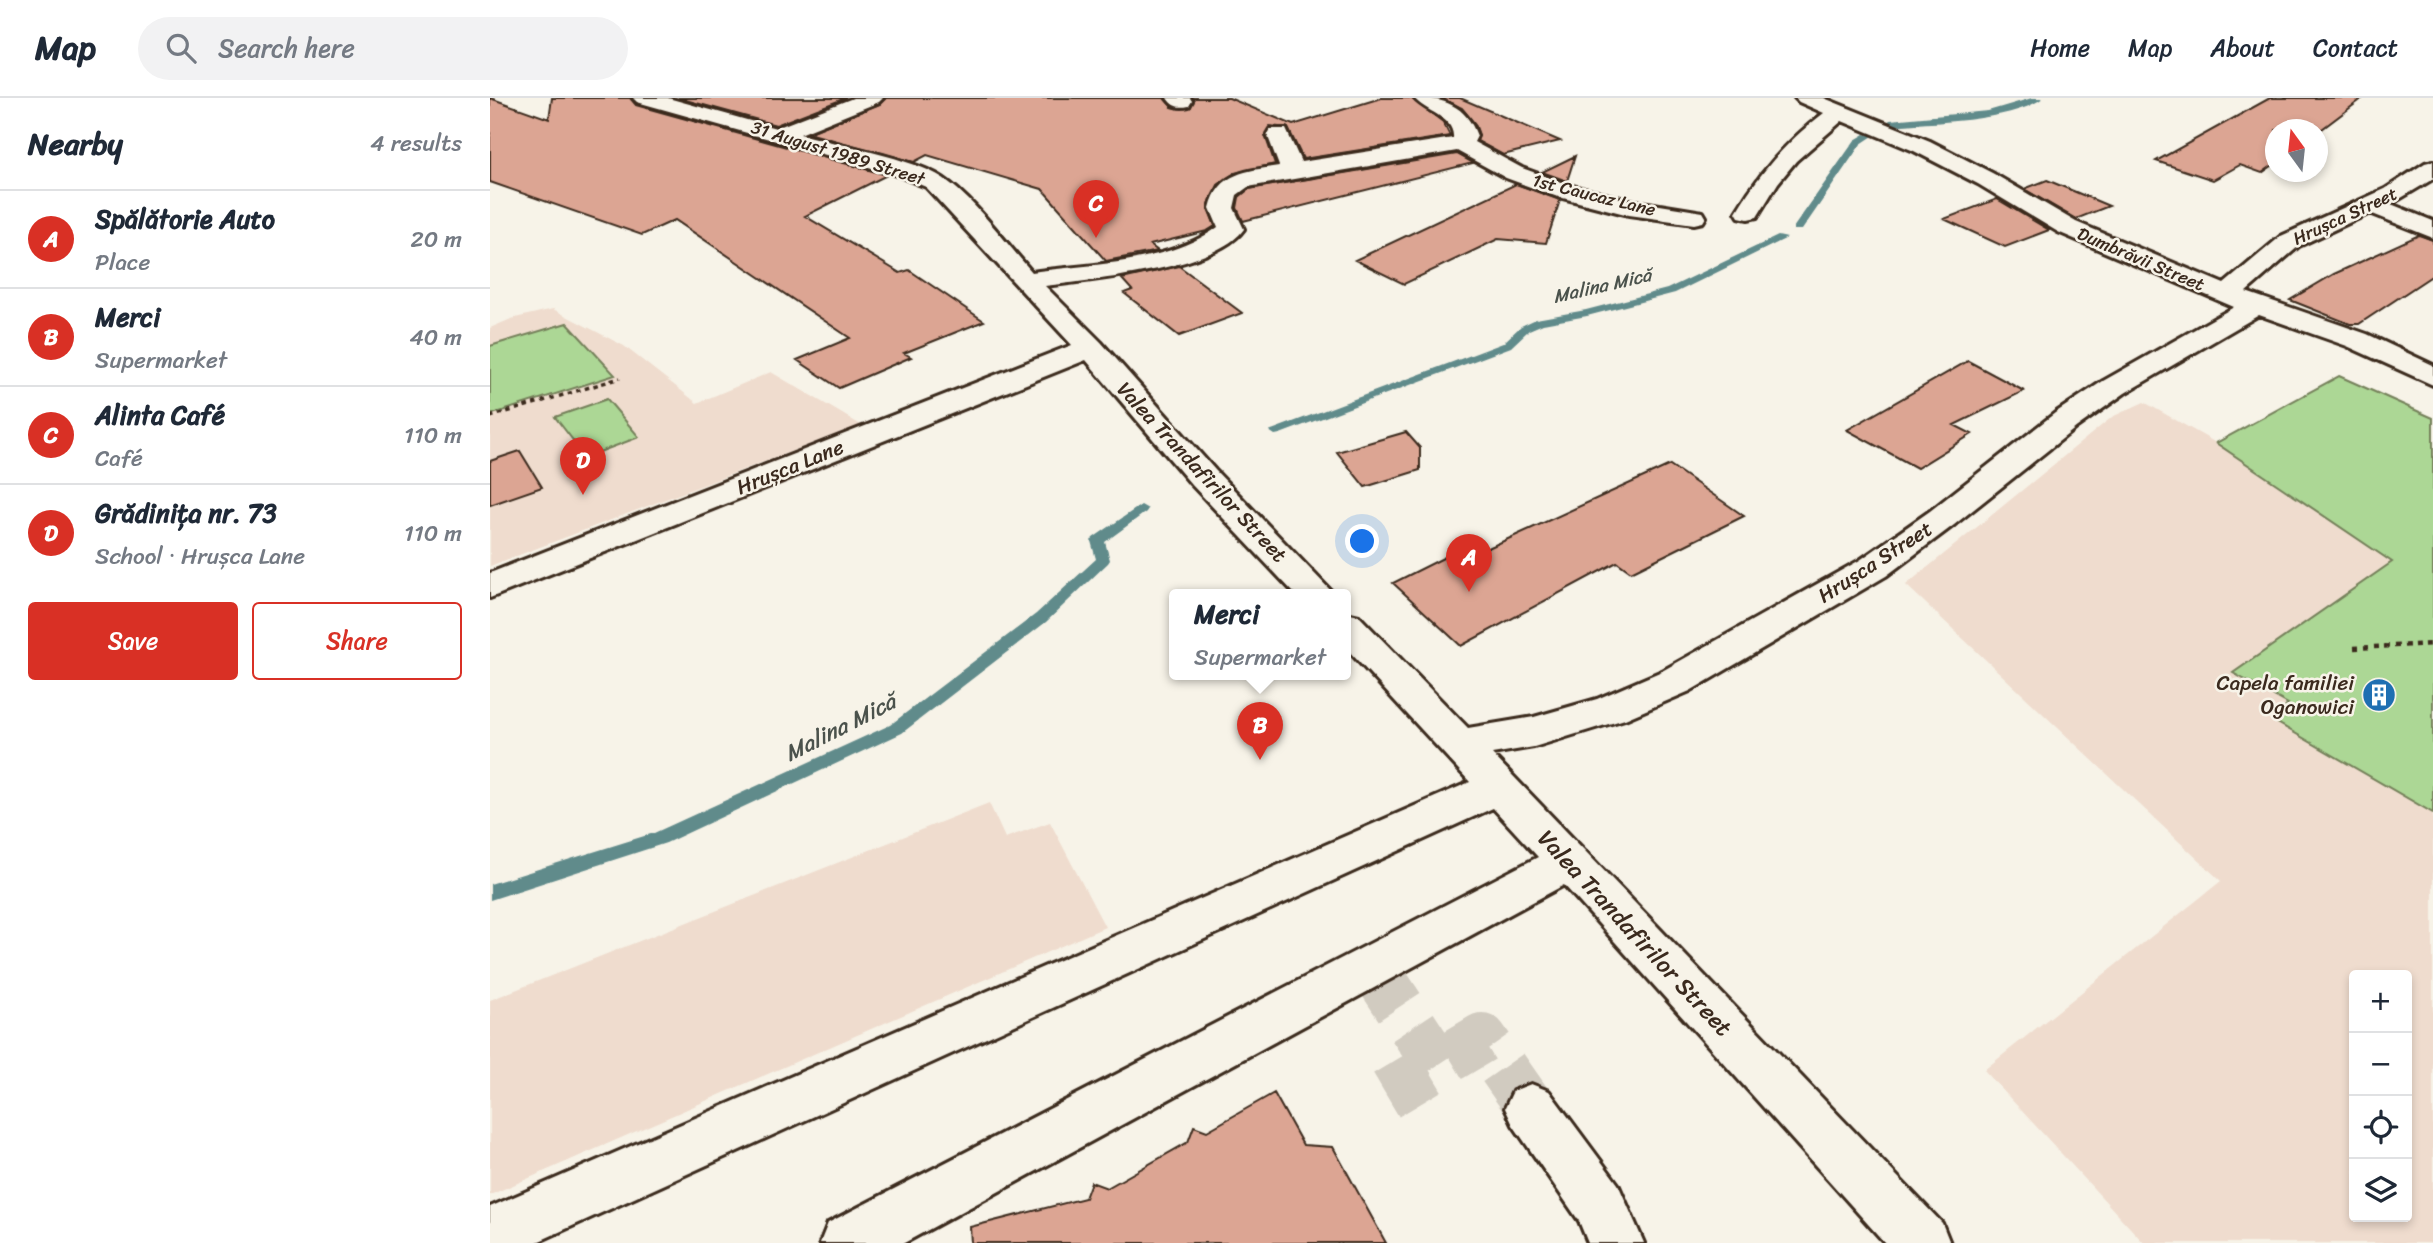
<!DOCTYPE html>
<html lang="en">
<head>
<meta charset="utf-8">
<style>
	:root { --surface:#fff; --page:#f2f2f3; --text:#1f2937; --muted:#747a83; --line:#e0e1e3; --accent:#d93025 }
	body { margin:0; font-family:Sriracha,sans-serif; background:var(--page); color:var(--text) }
	.controls { position:absolute; right:21px; bottom:21px; display:grid; overflow:hidden; border-radius:7px; box-shadow:0 4px 10px #0003 }
	.controls button { width:63px; height:63px; display:grid; place-items:center; padding:0; border:0; border-bottom:2px solid var(--line); background:var(--surface); color:var(--text); font:35px sans-serif }
	.compass { position:absolute; left:1775px; top:21px; width:63px; height:63px; border-radius:50%; background:var(--surface); box-shadow:0 4px 10px #0003; rotate:345deg }
	.you { position:absolute; left:873px; top:444px; width:24px; height:24px; margin:-18px; border:5px solid #fff; border-radius:50%; background:#1a73e8; box-shadow:0 0 0 10px #1a73e833 }
	.badge { display:grid; place-items:center; width:46px; height:46px; border-radius:50%; background:var(--accent); color:#fff; font-size:23px; font-weight:700 }
	.pin { position:absolute; translate:-50% -58px; filter:drop-shadow(0 2px 4px #0008) }
	.pin::after { content:''; position:absolute; top:37px; width:24px; height:21px; background:inherit; clip-path:polygon(0 0,100% 0,50% 100%) }
	.popup { position:absolute; left:679px; top:491px; width:182px; height:91px; box-sizing:border-box; display:grid; place-content:center; border-radius:7px; background:var(--surface); filter:drop-shadow(0 2px 5px #0005); font-size:23px; white-space:nowrap; color:var(--muted) }
	.popup b { font-size:26px; color:var(--text) }
	.popup::after { content:''; position:absolute; left:50%; top:100%; margin-left:-14px; border:14px solid transparent; border-top-color:var(--surface) }
	.list { margin:0; padding:0; list-style:none }
	h2 { display:flex; justify-content:space-between; align-items:center; height:91px; margin:0; padding:0 28px; font-size:30px }
	h2 small { font-size:23px; font-weight:400; color:var(--muted) }
	.list li { display:grid; grid-template-columns:46px 1fr auto; gap:21px; align-items:center; box-sizing:border-box; height:98px; padding:0 28px; border-top:2px solid var(--line) }
	.list b { display:block; font-size:26px; white-space:nowrap }
	.list p { margin:0; font-size:23px; white-space:nowrap; color:var(--muted) }
	.list em { font-size:23px; font-style:normal; color:var(--muted) }
	.actions { display:flex; gap:14px; padding:21px 28px }
	.actions a { flex:1; padding:16px 0; border:2px solid var(--accent); border-radius:7px; text-align:center; font-size:24px; color:var(--accent) }
	.actions .main { background:var(--accent); color:#fff }
	.icon { flex:none; width:38px; height:38px; fill:none; stroke:currentColor; stroke-width:2; stroke-linecap:round; stroke-linejoin:round }
	.map { position:relative; flex:none; width:1943px; height:1145px; overflow:hidden }
	header { display:flex; align-items:center; gap:42px; box-sizing:border-box; height:98px; padding:0 35px; background:var(--surface); border-bottom:2px solid var(--line) }
	header strong { font-size:33px }
	nav { display:flex; gap:38px; margin-inline-start:auto; font-size:24px }
	.search { width:490px; height:63px; background:var(--page); display:flex; align-items:center; gap:18px; box-sizing:border-box; padding:0 24px; border-radius:38px; color:var(--muted); font-size:26px }
	main { display:flex }
	aside { flex:1; background:var(--surface) }
	.map>svg:first-child { display:block }
</style>
</head>
<body>
<header>
<strong>Map</strong>
<div class="search"><svg class="icon" aria-label="search" viewBox="0 0 24 24"><circle cx="10" cy="10" r="6"/><path d="M15 15l6 6"/></svg>Search here</div>
<nav><a>Home</a><a>Map</a><a>About</a><a>Contact</a></nav>
</header>
<main>
<aside>
<h2>Nearby<small>4 results</small></h2>
<ul class="list">
<li><span class="badge">A</span><div><b>Spălătorie Auto</b><p>Place</p></div><em>20 m</em></li>
<li><span class="badge">B</span><div><b>Merci</b><p>Supermarket</p></div><em>40 m</em></li>
<li><span class="badge">C</span><div><b>Alinta Café</b><p>Café</p></div><em>110 m</em></li>
<li><span class="badge">D</span><div><b>Grădinița nr. 73</b><p>School · Hrușca Lane</p></div><em>110 m</em></li>
</ul>
<div class="actions"><a class="main">Save</a><a>Share</a></div>
</aside>
<div class="map">
<svg width="1943" height="1145" viewBox="0 0 1943 1145">
	<rect width="100%" height="100%" fill="#f7f3e8"/>
	<filter id="ink" filterUnits="userSpaceOnUse"><feTurbulence type="fractalNoise" baseFrequency=".0143" numOctaves="2"/><feDisplacementMap in="SourceGraphic" scale="14" xChannelSelector="R" yChannelSelector="G"/><feConvolveMatrix kernelMatrix="1 2 1 2 8 2 1 2 1" color-interpolation-filters="sRGB"/></filter>
	<g filter="url(#ink)">
		<!-- built -->
		<path fill="#efdcce" fill-rule="evenodd" d="M63,211l71,37 73,57 74,-31 90,53 -371,141v-238l21,-9z
			M1654,304l72,41 177,119 -119,159 159,92v430h-289l-160,-173 237,-189 -315,-296 206,-168zM1864,877h53v242h-53z
			M499,705l16,35 45,-16 55,105 -615,268v-195z"/>
		<!-- green -->
		<path fill="#acd795" stroke="#74805a" stroke-width="2" d="M77,225l48,52 -125,40v-69z
			M1849,278l94,42v395l-159,-92 14,-17 -55,-31 159,-111 -176,-119z
			M117,301l32,38 -53,20 -31,-40z"/>
		<g fill="none" stroke-linecap="round" stroke-linejoin="round">
			<!-- stream -->
			<path fill="#618b8b" fill-rule="evenodd" d="M1542,0h11c-32,24 -113,24 -153,28l-4,-3 4,-3 98,-9z
				M1375,36l8,2 -12,8 -59,86h-8l-1,-2 62,-88z
				M1288,138l9,2 -112,55 -88,23 -44,8 -14,6 -18,17 -231,87 -5,1 -6,-4 234,-88 18,-17 15,-7 50,-9 81,-21z
				M651,407l7,4 -2,3 -41,30 5,18 -2,3 -62,59 -144,111 -236,110 -176,57v-16l164,-51 236,-108 146,-111 60,-55 -5,-18 2,-3z"/>
		</g>
		<!-- building -->
		<path fill="#dca593" stroke="#3b2a1e" stroke-width="2" d="M0,0l59,21 3,-21h78l6,7 251,70 -82,41 95,57 9,-3 75,51 -80,32 7,4 -72,31 -42,-28 53,-22 -175,-118 -33,15 -152,-53z
			M188,0h168l-70,27z
			M396,0h278l8,9 10,2 9,-2 2,-9h36l64,27 88,-27h30l32,24 7,14 -147,23 -15,-31 -18,-2 -5,9 10,29 -40,9 -17,12 -10,22 7,19 -8,5 -57,14 8,6 -52,10 -64,-72 -115,-34 -13,7 -106,-29 72,-29z
			M950,0h20l100,43 -57,14 -26,-14 2,-6 -4,-11 -13,-16z
			M1780,0h93l-45,34v-2h-42v33l-14,10 -22,-8 -27,15 -57,-19z
			M967,56l16,9 -230,58 -6,-13 2,-11 10,-8z
			M1085,58l-8,25 -25,-9z
			M1557,82l62,26 -33,13 -52,-30z
			M1026,86l44,16 -14,43 -48,-4 -94,45 -49,-24z
			M1507,101l52,31 -44,17 -61,-28z
			M1929,137l14,5v35l-74,49h-9l-60,-24 44,-26z
			M689,168l63,47 -63,23 -55,-43 8,-3 -10,-11z
			M1478,263l56,30 -70,34 18,9 -55,34 -70,-38z
			M916,334l14,16v22l-55,17 -28,-35z
			M30,353l22,36 -52,18v-44z
			M1180,367l74,51 -113,56 -14,-10 -156,84 -68,-63 84,-42 9,8z
			M784,995l29,52 30,2 53,96h-415l-1,-16 115,-29 6,-16 16,6 81,-46 6,-16 13,5z"/>
		<g fill="none" stroke-linecap="round" stroke-linejoin="round">
			<!-- minor-tunnel -->
			<path stroke="#d1cbc0" stroke-width="50" stroke-dasharray="50 24" stroke-linecap="butt" d="M882,867l66,100
				M896,997l96,-57 49,70"/>
			<!-- minor casing -->
			<g stroke="#3b2a1e" stroke-width="6">
				<path id="minor" d="M143,0h35l108,30 77,-30h30l-4,4 -79,32c36,10 115,25 143,44 30,20 64,66 89,94 59,-8 135,-8 186,-45l-8,-19c9,-36 36,-37 69,-42l-12,-32 3,-5h16l15,33 152,-24c2,-21 -28,-26 -39,-40 30,0 52,7 63,38l-3,6 48,26 50,18 57,14 74,12 3,5 -3,5 -9,2 -65,-9 -74,-19 -49,-18 -49,-27 -209,36 -11,8 -3,13 10,21c-28,40 -151,51 -199,57l56,56 114,128 119,124h-39l-104,-110 -105,-124 -596,238v-25l582,-228 -146,-158 -29,-12 -260,-73z
					M677,0h23l2,3 -3,5c-10,2 -16,1 -22,-8z
					M1305,0h29l106,43 64,33 82,48 148,62 57,-48 104,-47 40,-26 8,-2v18l-42,25 42,17v17l-63,-25 -71,33 -53,46 121,42 66,31v20l-86,-39 -88,-31 -134,78 -48,34 -123,98 -68,51 -196,115 -65,28 -91,28 -42,7 450,469 8,20h-65l-321,-358 -660,358h-84l8,-20 710,-366 -45,-49 -958,435h-45v-36l980,-425 -124,-134v-35l13,3 109,112 66,-11 63,-18 65,-28 198,-111 70,-49 125,-98 48,-32 131,-74 -176,-75 -80,-48 -64,-33 -72,-30 -46,40 -18,22 -21,34 -9,2 -9,-2 -3,-5c24,-40 51,-71 88,-99l-25,-11z
					M1041,986l18,7 69,93 26,59h-56l-9,-22 -66,-96 -8,-17 8,-17z"/>
			</g>
			<!-- path-far1 -->
			<path stroke="#3b2a1e" stroke-width="3.5" stroke-dasharray="4.5 4.5" stroke-linecap="butt" d="M0,319l130,-39"/>
			<!-- path -->
			<path stroke="#3b2a1e" stroke-width="4.5" stroke-dasharray="5 5" stroke-linecap="butt" d="M1864,550l79,-4"/>
			<!-- minor -->
			<use href="#minor" fill="#f7f3e8" fill-rule="evenodd"/>
		</g>
	</g>
	<!-- icons -->
	<defs>
		<g id="building-disc" transform="scale(1.75)"><circle r="9.5" fill="#1f6fb2" stroke="#f7f3e8"/><path d="M-4-6H4V6H1V3H-1V6H-4ZM-2.5-4.3h1.7v1.8h-1.7ZM.8-4.3h1.7v1.8H.8ZM-2.5-1h1.7V.8h-1.7ZM.8-1h1.7V.8H.8Z" fill="#fff"/></g>
	</defs>
	<g fill-rule="evenodd">
		<use href="#building-disc" x="1889" y="597"/>
	</g>
	<g text-anchor="middle" stroke-width="5" stroke-linejoin="round" paint-order="stroke">
		<!-- far-street labels -->
		<g font-size="18" fill="#3b2a1e" stroke="#f7f3e8">
			<text transform="translate(348 55) rotate(17)" y="6">31 August 1989 Street</text>
			<text transform="translate(1104 97) rotate(14)" y="6">1st Caucaz Lane</text>
			<text transform="translate(1855 118) rotate(-25)" y="6">Hrușca Street</text>
			<text transform="translate(1651 161) rotate(23)" y="6">Dumbrăvii Street</text>
		</g>
		<!-- far-water labels -->
		<g font-size="19" font-style="italic" fill="#4b524c" stroke="#f7f3e8">
			<text transform="translate(1112 187) rotate(-13)" y="7">Malina Mică</text>
		</g>
		<!-- street labels -->
		<g font-size="21" fill="#3b2a1e" stroke="#f7f3e8">
			<text transform="translate(300 369) rotate(-22)" y="7">Hrușca Lane</text>
			<text transform="translate(712 374) rotate(47)" y="7">Valea Trandafirilor Street</text>
			<text transform="translate(1385 464) rotate(-33)" y="7">Hrușca Street</text>
		</g>
		<!-- poi labels -->
		<g font-size="21" fill="#3b2a1e" stroke="#f7f3e8" text-anchor="end">
			<text x="1864" y="592">Capela familiei<tspan x="1864" dy="24">Oganowici</tspan></text>
		</g>
		<!-- water labels -->
		<g font-size="23" font-style="italic" fill="#4b524c" stroke="#f7f3e8">
			<text transform="translate(350 629) rotate(-27)" y="8">Malina Mică</text>
		</g>
		<!-- near-street labels -->
		<g font-size="24" fill="#3b2a1e" stroke="#f7f3e8">
			<text transform="translate(1145 835) rotate(47)" y="8">Valea Trandafirilor Street</text>
		</g>
	</g>
</svg>
<div class="controls">
<button>+</button>
<button>−</button>
<button><svg class="icon" aria-label="locate" viewBox="0 0 24 24"><circle cx="12" cy="12" r="6"/><path d="M12 2v4M12 18v4M2 12h4M18 12h4"/></svg></button>
<button><svg class="icon" aria-label="layers" viewBox="0 0 24 24"><path d="M12 4l9 5-9 5-9-5zM3 14l9 5 9-5"/></svg></button>
</div>
<svg class="compass" viewBox="-18 -18 36 36"><path d="M0-13l5 13h-10z" fill="#e53935"/><path d="M0 13l5-13h-10z" fill="#747a83"/></svg>
<div class="you"></div>
<div class="pin badge" style="left:979px;top:494px">A</div>
<div class="pin badge" style="left:770px;top:662px">B</div>
<div class="popup"><b>Merci</b>Supermarket</div>
<div class="pin badge" style="left:606px;top:140px">C</div>
<div class="pin badge" style="left:93px;top:397px">D</div>
</div>
</main>
</body>
</html>
